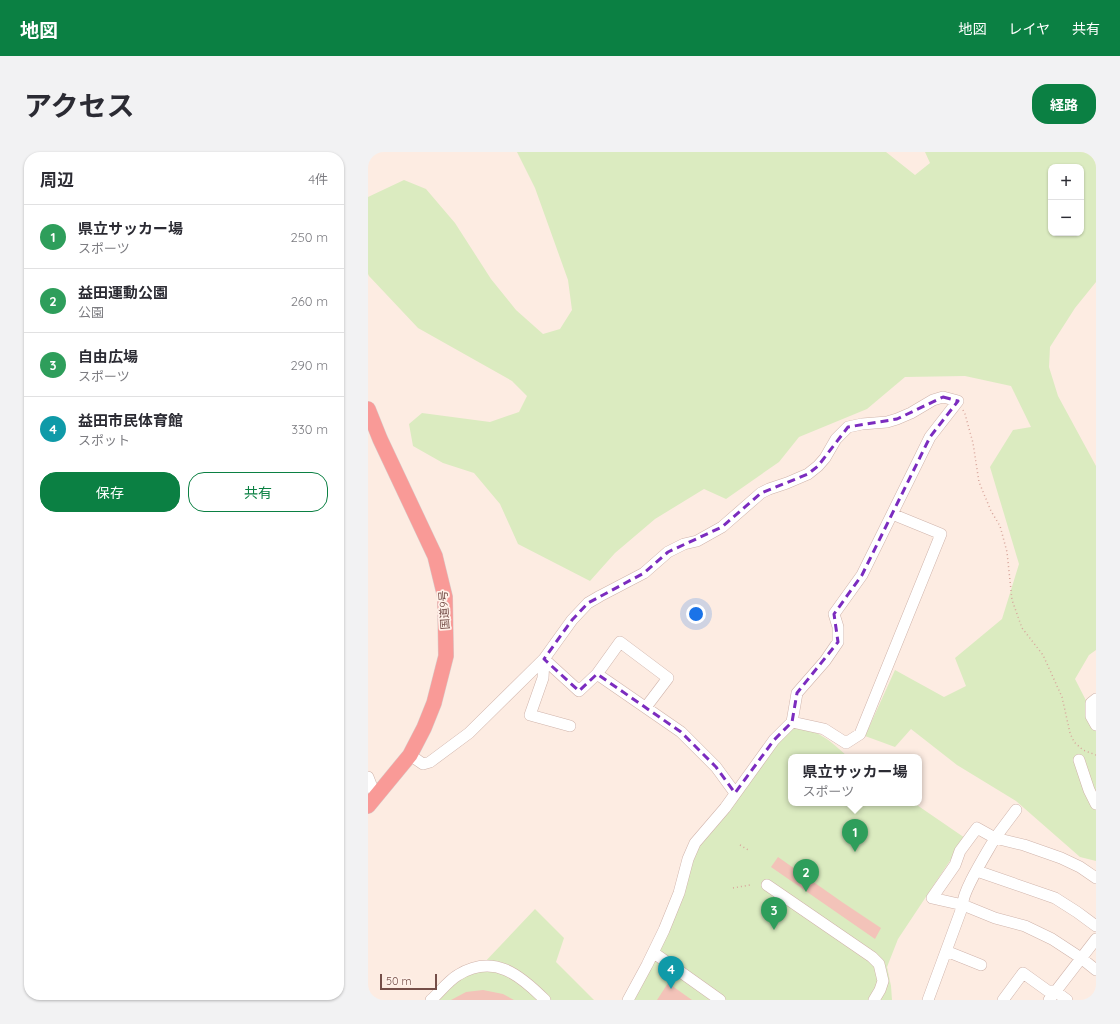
<!DOCTYPE html>
<html lang="ja">
<head>
<meta charset="utf-8">
<style>
	:root { --surface:#fff; --page:#f2f2f3; --text:#2b2b33; --muted:#7c7c81; --line:#e1e1e2; --accent:#0b8043 }
	body { margin:0; font-family:Quicksand,"Noto Sans JP",sans-serif; background:var(--page); color:var(--text) }
	.controls { position:absolute; right:12px; top:12px; display:grid; overflow:hidden; border-radius:8px; box-shadow:0 1px 3px #0004 }
	.controls button { width:36px; height:36px; display:grid; place-items:center; padding:0; border:0; border-bottom:1px solid var(--line); background:var(--surface); color:var(--text); font:20px sans-serif }
	.scale { position:absolute; left:12px; bottom:10px; width:57px; box-sizing:border-box; padding-left:4px; border:2px solid #754e48; border-top:0; font-size:11px; line-height:14px; white-space:nowrap; color:#754e48; -webkit-text-stroke:3px #fff1e9; paint-order:stroke }
	.you { position:absolute; left:328px; top:462px; width:14px; height:14px; margin:-10px; border:3px solid #fff; border-radius:50%; background:#1a73e8; box-shadow:0 0 0 6px #1a73e833 }
	.badge { display:grid; place-items:center; width:26px; height:26px; border-radius:50%; background:var(--accent); color:#fff; font-size:13px; font-weight:700 }
	.pin { position:absolute; translate:-50% -33px; filter:drop-shadow(0 1px 2px #0008) }
	.pin::after { content:''; position:absolute; top:21px; width:14px; height:12px; background:inherit; clip-path:polygon(0 0,100% 0,50% 100%) }
	.popup { position:absolute; left:420px; top:602px; width:134px; height:52px; box-sizing:border-box; display:grid; place-content:center; border-radius:8px; background:var(--surface); filter:drop-shadow(0 1px 3px #0005); font-size:13px; white-space:nowrap; color:var(--muted) }
	.popup b { font-size:15px; color:var(--text) }
	.popup::after { content:''; position:absolute; left:50%; top:100%; margin-left:-8px; border:8px solid transparent; border-top-color:var(--surface) }
	.list { margin:0; padding:0; list-style:none }
	h2 { display:flex; justify-content:space-between; align-items:center; height:52px; margin:0; padding:0 16px; font-size:17px }
	h2 small { font-size:13px; font-weight:400; color:var(--muted) }
	.list li { display:grid; grid-template-columns:26px 1fr auto; gap:12px; align-items:center; box-sizing:border-box; height:64px; padding:0 16px; border-top:1px solid var(--line) }
	.list b { display:block; font-size:15px; white-space:nowrap }
	.list p { margin:0; font-size:13px; white-space:nowrap; color:var(--muted) }
	.list em { font-size:13px; font-style:normal; color:var(--muted) }
	.actions { display:flex; gap:8px; padding:12px 16px }
	.actions a { flex:1; padding:9px 0; border:1px solid var(--accent); border-radius:16px; text-align:center; font-size:14px; color:var(--accent) }
	.actions .main { background:var(--accent); color:#fff }
	.map { position:relative; flex:none; width:728px; height:848px; overflow:hidden; border-radius:16px }
	header { display:flex; align-items:center; gap:24px; box-sizing:border-box; height:56px; padding:0 20px; background:var(--accent); color:#fff }
	header strong { font-size:19px }
	nav { display:flex; gap:22px; margin-inline-start:auto; font-size:14px }
	.intro { display:flex; align-items:center; justify-content:space-between; box-sizing:border-box; height:96px; padding:0 24px }
	h1 { margin:0; font-size:28px }
	.button { padding:10px 18px; border-radius:16px; background:var(--accent); color:#fff; font-size:14px; font-weight:700 }
	main { display:flex; gap:24px; padding:0 24px }
	aside { flex:1; background:var(--surface); border-radius:16px; box-shadow:0 1px 3px #0004 }
	.map>svg:first-child { display:block }
</style>
</head>
<body>
<header>
<strong>地図</strong>
<nav><a>地図</a><a>レイヤ</a><a>共有</a></nav>
</header>
<div class="intro"><h1>アクセス</h1><a class="button">経路</a></div>
<main>
<aside>
<h2>周辺<small>4件</small></h2>
<ul class="list">
<li><span class="badge" style="background:#2e9e5b">1</span><div><b>県立サッカー場</b><p>スポーツ</p></div><em>250 m</em></li>
<li><span class="badge" style="background:#2e9e5b">2</span><div><b>益田運動公園</b><p>公園</p></div><em>260 m</em></li>
<li><span class="badge" style="background:#2e9e5b">3</span><div><b>自由広場</b><p>スポーツ</p></div><em>290 m</em></li>
<li><span class="badge" style="background:#0f9aa8">4</span><div><b>益田市民体育館</b><p>スポット</p></div><em>330 m</em></li>
</ul>
<div class="actions"><a class="main">保存</a><a>共有</a></div>
</aside>
<div class="map">
<svg width="728" height="848" viewBox="0 0 728 848">
	<rect width="100%" height="100%" fill="#fdece2"/>
	<!-- green -->
	<path fill="#dbebc0" fill-rule="evenodd" d="M149,0h369l29,23 15,-12 -5,-11h171v130l-21,26 -25,39 -1,20 9,29 38,70v184l-7,5 -14,24 21,41v141l-16,-4 -64,-56 -59,-36 -46,-36 -16,18 -30,-11 30,-66 49,27 22,-11 -11,-28 47,-39 17,-55 -29,-97 23,-37 18,-3 -20,-41 -46,-10 -60,1 -38,32 -68,28 -20,25 -53,37 -22,-10 -49,30 -40,34 -25,28 -72,-37 -18,-40 -26,-31 -31,-10 -30,-17 -4,-22 13,-11 68,9 29,-10 8,-16 -15,-15 -94,-53 -49,-52 -1,-2v-77l36,-17 22,9 29,34 36,56 25,31 27,24 17,-5 12,-19 -4,-30 -33,-92zM683,15h30v66h-30z
		M422,576c28,0 39,12 58,29h-57v46h123l51,35 -67,101 -11,28 4,19 1,14h-261l39,-72 28,-81 78,-106z
		M167,757l29,29 -8,24 38,38h-161l25,-25 23,-9z"/>
	<!-- building -->
	<path fill="#f3c3b9" d="M410,705l64,45 39,26 -6,11 -104,-72z
		M300,831l24,17h-35z
		M115,838l20,4 11,6h-63l15,-8z"/>
	<g fill="none" stroke-linecap="round" stroke-linejoin="round">
		<!-- minor casing -->
		<g stroke="#d0b4ab" stroke-width="12">
			<path id="minor" d="M176,507l35,32 18,-17 84,58 35,35 19,26
				M176,507l-1,19 -13,37 40,11
				M229,522l23,-32 48,36 -22,29
				M728,547l-5,4v13l5,9
				M424,570l32,7 22,14 14,-9 81,-200 -49,-20
				M42,603l13,9 7,-2 39,-29 75,-74 28,-39 16,-17 12,-7 44,-23 24,-21 16,-8 13,-3 25,-14 39,-34 8,-4 18,-6 21,-9 10,-8 7,-8 11,-19 12,-12 14,-3 25,-2 10,-3 14,-6 22,-13 10,-3 15,4 -28,36 -68,138 -28,39 4,13v15l-13,19 -28,32 -5,29 -18,18 -49,68 -30,35 -7,16 -9,34 -15,37 -17,35 -19,35
				M711,608l10,30 7,14
				M0,625l5,13
				M648,658l-21,28 -18,-10 -17,23 -5,14 -23,33 31,7 32,13 30,8 27,13 29,19 15,12
				M609,719l78,27 22,14 19,14
				M399,733l105,72 7,7 4,17 -3,9 -6,10
				M578,799l35,14
				M286,801l66,47
				M63,848c8,-7 18,-20 27,-25 36,-22 62,0 87,25
				M560,848l35,-95c-2,-12 25,-54 32,-67l29,7 37,13 19,9 16,11
				M635,848l20,-27 25,18h7l12,9
				M681,848l47,-61"/>
		</g>
		<!-- highway casing -->
		<g stroke="#d8cdcc" stroke-width="16">
			<path id="highway" d="M0,257l12,30 55,117 10,41 1,59 -12,47 -10,25 -14,27 -42,51"/>
		</g>
		<!-- path -->
		<path stroke="#d8a69c" stroke-width="1.5" stroke-dasharray="1 3" stroke-linecap="butt" d="M595,258l2,4 8,29 6,39 12,29 9,15 3,11 4,15 5,48 10,28 21,27 19,42 8,36 4,9 9,8 13,5
			M372,693l10,6
			M365,736l17,-3"/>
		<!-- minor -->
		<use href="#minor" stroke="#fff" stroke-width="11"/>
		<!-- highway -->
		<use href="#highway" stroke="#f99a97" stroke-width="15"/>
	</g>
	<!-- marked area -->
	<path fill="none" stroke="#7b2cbf" stroke-width="3" stroke-dasharray="8 5" stroke-linejoin="round" d="M575,245l15,4 -28,36 -68,138 -28,39 4,28 -41,51 -5,29 -18,18 -39,53 -19,-26 -35,-35 -84,-58 -18,17 -35,-32 28,-39 16,-17 56,-30 24,-21 54,-25 39,-34 47,-19 10,-8 30,-39 49,-8z"/>
	<g text-anchor="middle" stroke-width="3.5" stroke-linejoin="round" paint-order="stroke">
		<!-- street labels -->
		<g font-size="11" fill="#754e48" stroke="#fff1e9">
			<text transform="translate(76 458) rotate(-94)" y="4">国道9号</text>
		</g>
	</g>
</svg>
<div class="controls">
<button>+</button>
<button>−</button>
</div>
<div class="scale">50 m</div>
<div class="you"></div>
<div class="pin badge" style="left:487px;top:700px;background:#2e9e5b">1</div>
<div class="popup"><b>県立サッカー場</b>スポーツ</div>
<div class="pin badge" style="left:438px;top:740px;background:#2e9e5b">2</div>
<div class="pin badge" style="left:406px;top:778px;background:#2e9e5b">3</div>
<div class="pin badge" style="left:303px;top:837px;background:#0f9aa8">4</div>
</div>
</main>
</body>
</html>
